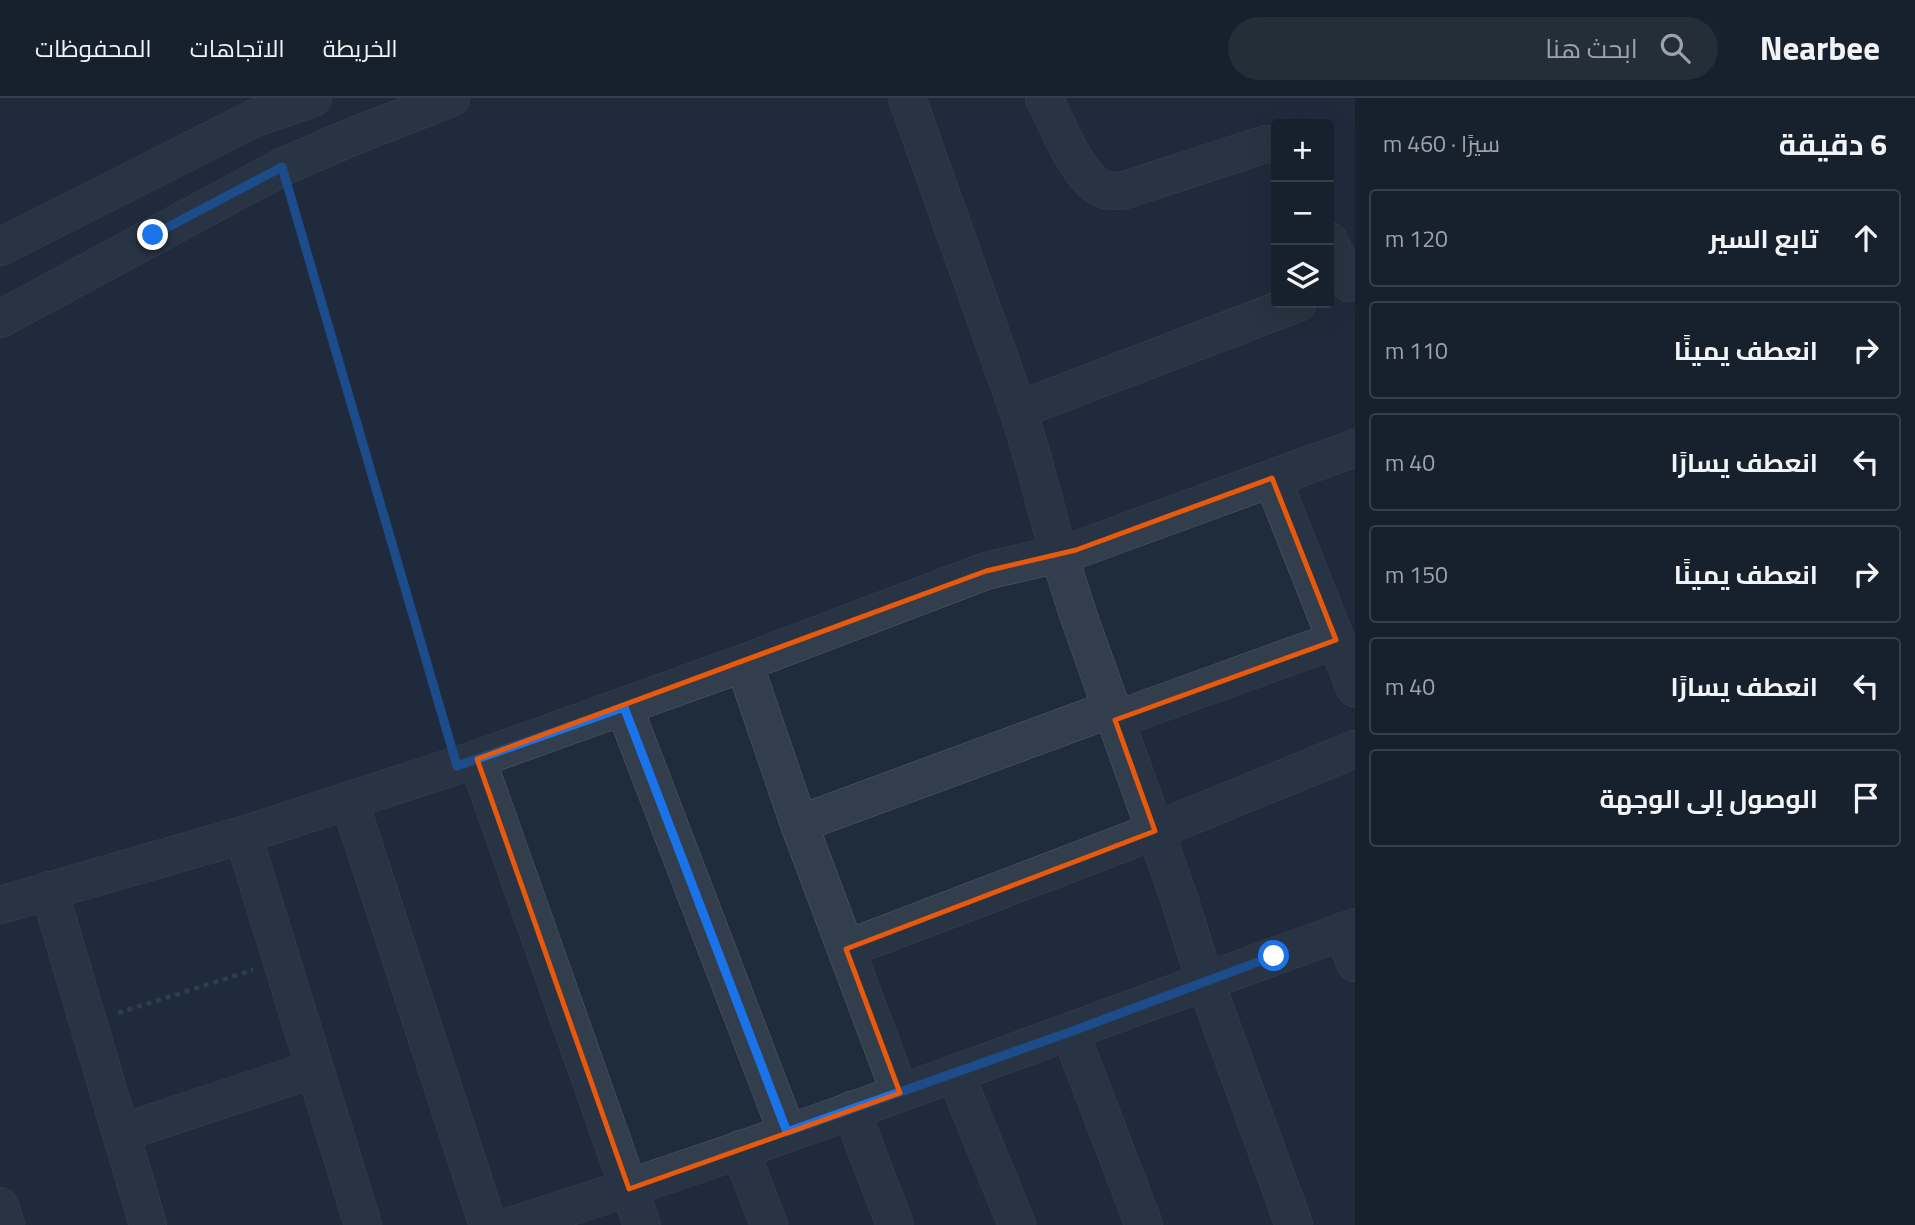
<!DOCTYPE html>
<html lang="ar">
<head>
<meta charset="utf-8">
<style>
	:root { --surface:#17212d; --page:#242e39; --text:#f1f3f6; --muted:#9ea3aa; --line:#363e49 }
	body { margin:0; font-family:"Titillium Web",Cairo,sans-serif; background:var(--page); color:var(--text); direction:rtl }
	.controls { position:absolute; right:21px; top:21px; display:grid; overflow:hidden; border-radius:7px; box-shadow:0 7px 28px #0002 }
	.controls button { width:63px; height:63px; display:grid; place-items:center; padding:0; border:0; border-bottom:2px solid var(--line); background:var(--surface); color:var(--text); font:35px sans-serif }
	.stop { position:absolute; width:21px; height:21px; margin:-16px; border:5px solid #1a73e8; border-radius:50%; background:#fff }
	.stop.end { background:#1a73e8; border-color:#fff; box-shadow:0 2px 7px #0008 }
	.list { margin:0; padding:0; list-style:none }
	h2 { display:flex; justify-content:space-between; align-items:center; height:91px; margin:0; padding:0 28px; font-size:30px }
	h2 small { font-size:23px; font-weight:400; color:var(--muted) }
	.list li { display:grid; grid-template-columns:46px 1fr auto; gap:21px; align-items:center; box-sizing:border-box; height:98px; margin:0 14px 14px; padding:0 14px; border:2px solid var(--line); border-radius:7px }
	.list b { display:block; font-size:26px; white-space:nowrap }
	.list em { font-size:23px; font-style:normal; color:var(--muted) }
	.icon { flex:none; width:38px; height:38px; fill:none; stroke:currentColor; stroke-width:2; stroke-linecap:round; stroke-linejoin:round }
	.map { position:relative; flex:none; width:1355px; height:1127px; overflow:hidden; direction:ltr }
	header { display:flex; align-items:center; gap:42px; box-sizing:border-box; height:98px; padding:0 35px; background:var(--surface); border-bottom:2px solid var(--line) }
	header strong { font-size:33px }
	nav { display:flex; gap:38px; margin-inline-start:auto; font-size:24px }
	.search { width:490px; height:63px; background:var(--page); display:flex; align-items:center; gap:18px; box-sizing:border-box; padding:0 24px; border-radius:38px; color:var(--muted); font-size:26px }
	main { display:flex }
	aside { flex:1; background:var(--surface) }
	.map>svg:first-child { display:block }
</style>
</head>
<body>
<header>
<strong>Nearbee</strong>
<div class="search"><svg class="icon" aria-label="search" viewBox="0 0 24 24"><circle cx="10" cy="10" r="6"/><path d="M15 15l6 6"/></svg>ابحث هنا</div>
<nav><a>الخريطة</a><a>الاتجاهات</a><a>المحفوظات</a></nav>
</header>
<main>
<aside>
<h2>6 دقيقة<small>سيرًا · 460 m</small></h2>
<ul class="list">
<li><svg class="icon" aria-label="ahead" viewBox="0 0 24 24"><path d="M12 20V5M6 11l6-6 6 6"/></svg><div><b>تابع السير</b></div><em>120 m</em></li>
<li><svg class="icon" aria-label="right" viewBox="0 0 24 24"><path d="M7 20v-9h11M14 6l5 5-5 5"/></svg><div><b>انعطف يمينًا</b></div><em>110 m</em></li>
<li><svg class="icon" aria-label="left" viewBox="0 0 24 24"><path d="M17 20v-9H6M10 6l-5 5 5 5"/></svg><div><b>انعطف يسارًا</b></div><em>40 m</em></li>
<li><svg class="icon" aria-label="right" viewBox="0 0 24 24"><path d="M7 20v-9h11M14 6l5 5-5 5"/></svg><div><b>انعطف يمينًا</b></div><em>150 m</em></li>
<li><svg class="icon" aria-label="left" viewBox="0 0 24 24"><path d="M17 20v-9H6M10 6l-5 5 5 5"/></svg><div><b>انعطف يسارًا</b></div><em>40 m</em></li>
<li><svg class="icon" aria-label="arrive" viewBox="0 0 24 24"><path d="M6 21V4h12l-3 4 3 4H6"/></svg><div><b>الوصول إلى الوجهة</b></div></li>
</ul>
</aside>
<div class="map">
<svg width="1355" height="1127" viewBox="0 0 1355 1127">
	<rect width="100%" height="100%" fill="#1f2c3c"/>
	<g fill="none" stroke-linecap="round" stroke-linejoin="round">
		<!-- minor casing -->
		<g stroke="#515c6a" stroke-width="38">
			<path id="minor" d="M907,0l111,312 14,46 27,99 20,62 100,281 26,83 89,244
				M1044,0c13,25 34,83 61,92 5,1 12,1 17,1l144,-47 10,2
				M1329,143l20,42
				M0,149l255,-129 58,-20
				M0,221l282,-152 72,-31 97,-38
				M1018,312l280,-107
				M1272,380l83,210
				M744,565l55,161 101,269
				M624,609l163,425
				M1115,622l221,-80
				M477,661l165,466
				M349,702l139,425
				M799,726l312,-115
				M243,737l120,390
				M49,792l99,335
				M0,807l243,-70 234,-76 267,-96 242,-92 90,-21 279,-102
				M1343,834l12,31
				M846,851l309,-118 200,-82
				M1070,934l74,193
				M955,975l62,152
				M851,1012l44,115
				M121,1035l193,-64
				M740,1051l29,76
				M0,1108l6,19
				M513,1127c284,-89 562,-197 842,-298"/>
		</g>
		<!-- path -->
		<path stroke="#3f585a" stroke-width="4.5" stroke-dasharray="5 5" stroke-linecap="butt" d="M290,98l158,539
			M118,915l135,-43"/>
		<!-- minor -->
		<use href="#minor" stroke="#333e4c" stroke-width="37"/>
	</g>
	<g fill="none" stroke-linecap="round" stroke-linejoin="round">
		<!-- route -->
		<path stroke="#1a73e8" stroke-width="9" d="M153,137l129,-68 175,599 167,-59 163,425 283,-100 204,-76"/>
	</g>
	<!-- marked area -->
	<path d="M0 0H1355V1127H0ZM1272,380l64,162 -221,80 40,111 -309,118 54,144 -271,96 -152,-430 509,-188 90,-21z" fill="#1f2c3c" fill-opacity=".55" fill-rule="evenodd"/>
	<path fill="none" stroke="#e8590c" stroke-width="5" stroke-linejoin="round" d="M1272,380l64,162 -221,80 40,111 -309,118 54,144 -271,96 -152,-430 509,-188 90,-21z"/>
</svg>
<div class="controls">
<button>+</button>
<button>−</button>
<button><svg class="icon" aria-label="layers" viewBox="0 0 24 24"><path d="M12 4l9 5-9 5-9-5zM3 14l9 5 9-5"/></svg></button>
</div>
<div class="stop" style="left:1274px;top:858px"></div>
<div class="stop end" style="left:153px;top:137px"></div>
</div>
</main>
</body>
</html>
